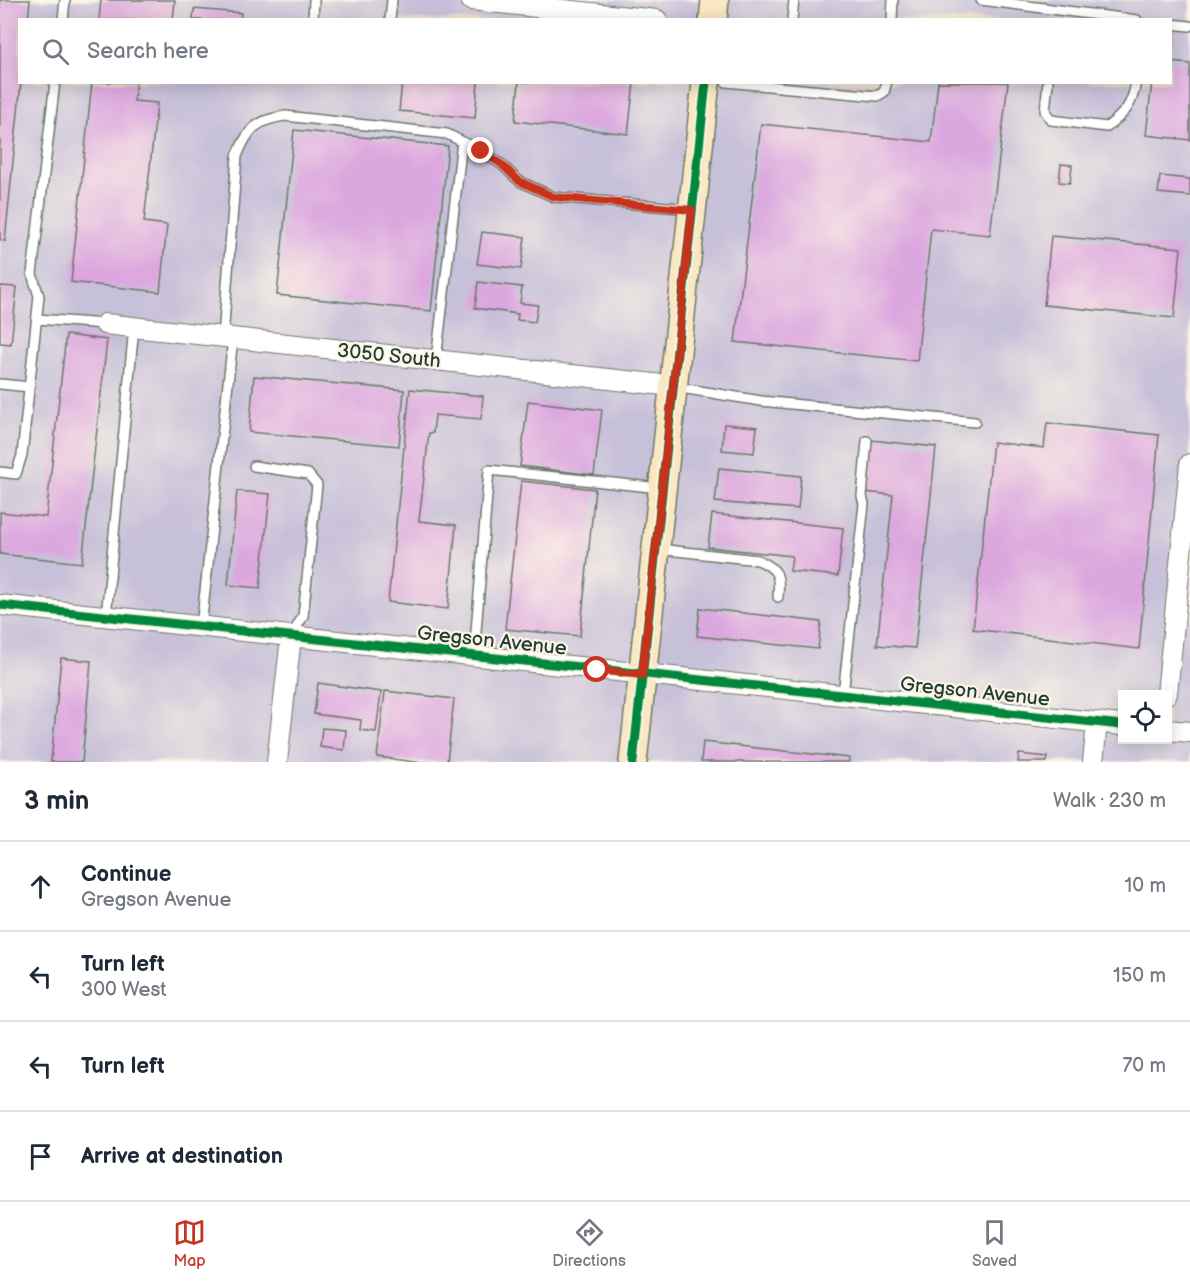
<!DOCTYPE html>
<html lang="en">
<head>
<meta charset="utf-8">
<style>
	:root { --surface:#fff; --page:#f2f2f3; --text:#1f2937; --muted:#747a83; --line:#e0e1e3; --accent:#c8321e }
	body { margin:0; font-family:"Balsamiq Sans",sans-serif; background:var(--page); color:var(--text) }
	.controls { position:absolute; right:18px; bottom:18px; display:grid; overflow:hidden; border-radius:0px; box-shadow:0 3px 15px #0003 }
	.controls button { width:54px; height:54px; display:grid; place-items:center; padding:0; border:0; border-bottom:2px solid var(--line); background:var(--surface); color:var(--text); font:30px sans-serif }
	.stop { position:absolute; width:18px; height:18px; margin:-14px; border:4px solid #c8321e; border-radius:50%; background:#fff }
	.stop.end { background:#c8321e; border-color:#fff; box-shadow:0 2px 6px #0008 }
	.list { margin:0; padding:0; list-style:none }
	h2 { display:flex; justify-content:space-between; align-items:center; height:78px; margin:0; padding:0 24px; font-size:26px }
	h2 small { font-size:20px; font-weight:400; color:var(--muted) }
	.list li { display:grid; grid-template-columns:39px 1fr auto; gap:18px; align-items:center; box-sizing:border-box; height:90px; padding:0 24px; border-top:2px solid var(--line) }
	.list b { display:block; font-size:22px; white-space:nowrap }
	.list p { margin:0; font-size:20px; white-space:nowrap; color:var(--muted) }
	.list em { font-size:20px; font-style:normal; color:var(--muted) }
	.icon { flex:none; width:33px; height:33px; fill:none; stroke:currentColor; stroke-width:2; stroke-linecap:round; stroke-linejoin:round }
	.map { position:relative; flex:none; width:1190px; height:762px; overflow:hidden }
	.search { position:absolute; background:var(--surface); box-shadow:0 3px 15px #0003; left:18px; right:18px; top:18px; height:66px; display:flex; align-items:center; gap:15px; box-sizing:border-box; padding:0 21px; border-radius:0px; color:var(--muted); font-size:22px }
	.sheet { height:438px; background:var(--surface) }
	nav { display:flex; justify-content:space-around; align-items:center; box-sizing:border-box; height:84px; border-top:2px solid var(--line); background:var(--surface); font-size:16px; color:var(--muted) }
	nav a { display:grid; justify-items:center; gap:3px }
	nav .on { color:var(--accent) }
	.map>svg:first-child { display:block }
</style>
</head>
<body>
<div class="map">
<svg width="1190" height="762" viewBox="0 0 1190 762">
	<rect width="100%" height="100%" fill="#fcf5e5"/>
	<filter id="ink" filterUnits="userSpaceOnUse"><feTurbulence type="fractalNoise" baseFrequency=".0167" numOctaves="2"/><feDisplacementMap in="SourceGraphic" scale="12" xChannelSelector="R" yChannelSelector="G"/><feConvolveMatrix kernelMatrix="1 2 1 2 8 2 1 2 1" color-interpolation-filters="sRGB"/></filter>
	<filter id="wash" filterUnits="userSpaceOnUse"><feTurbulence type="fractalNoise" baseFrequency=".008" numOctaves="4" result="noise"/><feDisplacementMap in="SourceGraphic" scale="24" xChannelSelector="R" yChannelSelector="G"/><feGaussianBlur stdDeviation="1.35" result="paint"/><feColorMatrix in="noise" values="0 0 0 0 0 0 0 0 0 0 0 0 0 0 0 0 0 1.4 0 .05"/><feComposite in="paint" operator="in"/></filter>
	<g filter="url(#wash)">
		<rect width="100%" height="100%" fill="#f7e6cf"/>
		<!-- industrial -->
		<path fill="#c7c0d9" fill-rule="evenodd" d="M0,0h1190v762h-1190zM20,20h1150v62h-1150zM1122,694h46v46h-46z"/>
		<g id="blocks">
			<!-- building -->
			<path fill="#dca7df" d="M0,0h30l-2,20h-8v62h1l-16,159 -5,-1z
				M101,0h74l-2,20h-74z
				M194,9l47,4 -1,7h-47z
				M1170,62l20,2v76l-44,-5 6,-53h18z
				M92,82h44l-2,19 23,2 -13,119 23,3 -7,67 -89,-10z
				M402,82h76l-3,36 -76,-7z
				M519,82h115l-6,52 -113,-13z
				M938,82h70l-18,153 -59,-6 -14,132 -182,-19 26,-218 170,18z
				M294,130l154,16 -17,165 -154,-16z
				M1061,164l11,1 -2,18 -11,-1z
				M1160,176l30,3v17l-32,-3z
				M482,232l43,5 -4,32 -44,-5z
				M1051,236l130,12 -7,70 -130,-13z
				M478,282l44,5 -2,16 18,2 -3,17 -18,-2 1,-6 -43,-6z
				M0,286l17,1 -6,57 -11,-1z
				M66,335l41,5 -25,223 -82,-9v-42l46,5z
				M254,376l150,14 -5,56 -150,-14z
				M410,389l73,7 -2,23 -46,-4 -2,18h-4l-10,88 37,4 -8,84 -60,-7z
				M528,401l74,9 -8,65 -74,-9z
				M1047,423l112,12 -20,214 -166,-20 20,-187 51,6z
				M724,424l33,3 -3,26 -32,-3z
				M871,440l65,7 -21,201 -38,-3 16,-150 -28,-3z
				M719,468l82,8 -3,33 -83,-7z
				M521,481l74,8 -15,147 -75,-7z
				M237,491l33,3 -10,94 -32,-3z
				M712,514l131,14 -5,48 -48,-5 2,-15 -84,-9z
				M700,608l121,14 -3,27 -121,-13z
				M61,658l30,3 -9,101h-31z
				M318,683l63,9 -5,40 -16,-2 1,-10 -47,-6z
				M385,691l69,8 -7,63h-31l-39,-5z
				M322,728l24,2 -2,20 -24,-3z
				M703,742l146,16v4h-148z
				M1019,754l29,3 -1,5h-29z"/>
		</g>
	</g>
	<g filter="url(#ink)">
		<use href="#blocks" fill-opacity="0" stroke="#6b786a" stroke-width="1.5"/>
		<g fill="none" stroke-linecap="round" stroke-linejoin="round">
			<!-- service casing -->
			<g stroke="#6b786a" stroke-width="12">
				<path id="service" d="M981,0l156,20
					M63,20l2,-20
					M313,20l1,-20
					M390,20l2,-20
					M792,20l2,-20
					M892,20l1,-20
					M1170,24l20,2
					M726,82l151,14 7,-4 3,-10
					M1048,82l-3,29 6,9 56,7c18,-14 25,-21 29,-45
					M37,319l68,5
					M223,337l14,-181c11,-27 19,-36 48,-40l162,18 34,17 20,13 18,17 35,16 136,12
					M436,360l26,-218
					M0,384l30,3
					M675,387l86,14 214,21
					M254,466l54,8 9,11 -14,131 -12,21
					M0,472l16,2 6,-19 17,-159 -7,-22 23,-192
					M658,549l100,11c20,9 22,15 20,37
					M106,617l28,-290
					M201,627l32,-289
					M474,656l15,-186 171,18
					M843,695l21,-191 -2,-8 5,-55"/>
			</g>
			<!-- minor casing -->
			<g stroke="#6b786a" stroke-width="22">
				<path id="minor" d="M471,0l186,20
					M105,324l568,62
					M0,605l1122,120
					M1167,694l23,-230
					M1168,730l22,2
					M277,762l14,-125
					M1093,762l4,-39"/>
			</g>
			<!-- secondary casing -->
			<g stroke="#6b786a" stroke-width="30">
				<path id="secondary" d="M713,20l2,-20
					M633,762l73,-680"/>
			</g>
			<!-- service -->
			<use href="#service" stroke="#fff" stroke-width="9"/>
			<!-- minor -->
			<use href="#minor" stroke="#fff" stroke-width="20"/>
			<!-- secondary -->
			<use href="#secondary" stroke="#fae7c3" stroke-width="27"/>
			<!-- cycleway casing -->
			<g stroke="#fcf5e5" stroke-width="13">
				<path id="cycleway" d="M0,605l1122,120
					M633,762l73,-680"/>
			</g>
			<!-- cycleway -->
			<use href="#cycleway" stroke="#00873e" stroke-width="9"/>
		</g>
	</g>
	<g fill="none" stroke-linecap="round" stroke-linejoin="round" filter="url(#ink)">
		<!-- route -->
		<path stroke="#c8321e" stroke-width="8" d="M481,151l20,13 18,17 35,16 138,13 -50,465 -45,-5"/>
	</g>
	<g text-anchor="middle" stroke-width="4.5" stroke-linejoin="round" paint-order="stroke">
		<!-- street labels -->
		<g font-size="20" fill="#1f3d34" stroke="#fcf5e5">
			<text transform="translate(389 355) rotate(6)" y="7">3050 South</text>
			<text transform="translate(492 640) rotate(6)" y="7">Gregson Avenue</text>
			<text transform="translate(975 691) rotate(6)" y="7">Gregson Avenue</text>
		</g>
	</g>
</svg>
<div class="controls">
<button><svg class="icon" aria-label="locate" viewBox="0 0 24 24"><circle cx="12" cy="12" r="6"/><path d="M12 2v4M12 18v4M2 12h4M18 12h4"/></svg></button>
</div>
<div class="stop" style="left:597px;top:670px"></div>
<div class="stop end" style="left:481px;top:151px"></div>
<div class="search"><svg class="icon" aria-label="search" viewBox="0 0 24 24"><circle cx="10" cy="10" r="6"/><path d="M15 15l6 6"/></svg>Search here</div>
</div>
<section class="sheet">
<h2>3 min<small>Walk · 230 m</small></h2>
<ul class="list">
<li><svg class="icon" aria-label="ahead" viewBox="0 0 24 24"><path d="M12 20V5M6 11l6-6 6 6"/></svg><div><b>Continue</b><p>Gregson Avenue</p></div><em>10 m</em></li>
<li><svg class="icon" aria-label="left" viewBox="0 0 24 24"><path d="M17 20v-9H6M10 6l-5 5 5 5"/></svg><div><b>Turn left</b><p>300 West</p></div><em>150 m</em></li>
<li><svg class="icon" aria-label="left" viewBox="0 0 24 24"><path d="M17 20v-9H6M10 6l-5 5 5 5"/></svg><div><b>Turn left</b></div><em>70 m</em></li>
<li><svg class="icon" aria-label="arrive" viewBox="0 0 24 24"><path d="M6 21V4h12l-3 4 3 4H6"/></svg><div><b>Arrive at destination</b></div></li>
</ul>
</section>
<nav>
<a class="on"><svg class="icon" aria-label="map" viewBox="0 0 24 24"><path d="M3 6l6-2 6 2 6-2v14l-6 2-6-2-6 2zM9 4v14M15 6v14"/></svg>Map</a>
<a><svg class="icon" aria-label="directions" viewBox="0 0 24 24"><path d="M12 3l9 9-9 9-9-9zM9 14v-3h6M13 9l2 2-2 2"/></svg>Directions</a>
<a><svg class="icon" aria-label="saved" viewBox="0 0 24 24"><path d="M7 4h10v16l-5-4-5 4z"/></svg>Saved</a>
</nav>
</body>
</html>
